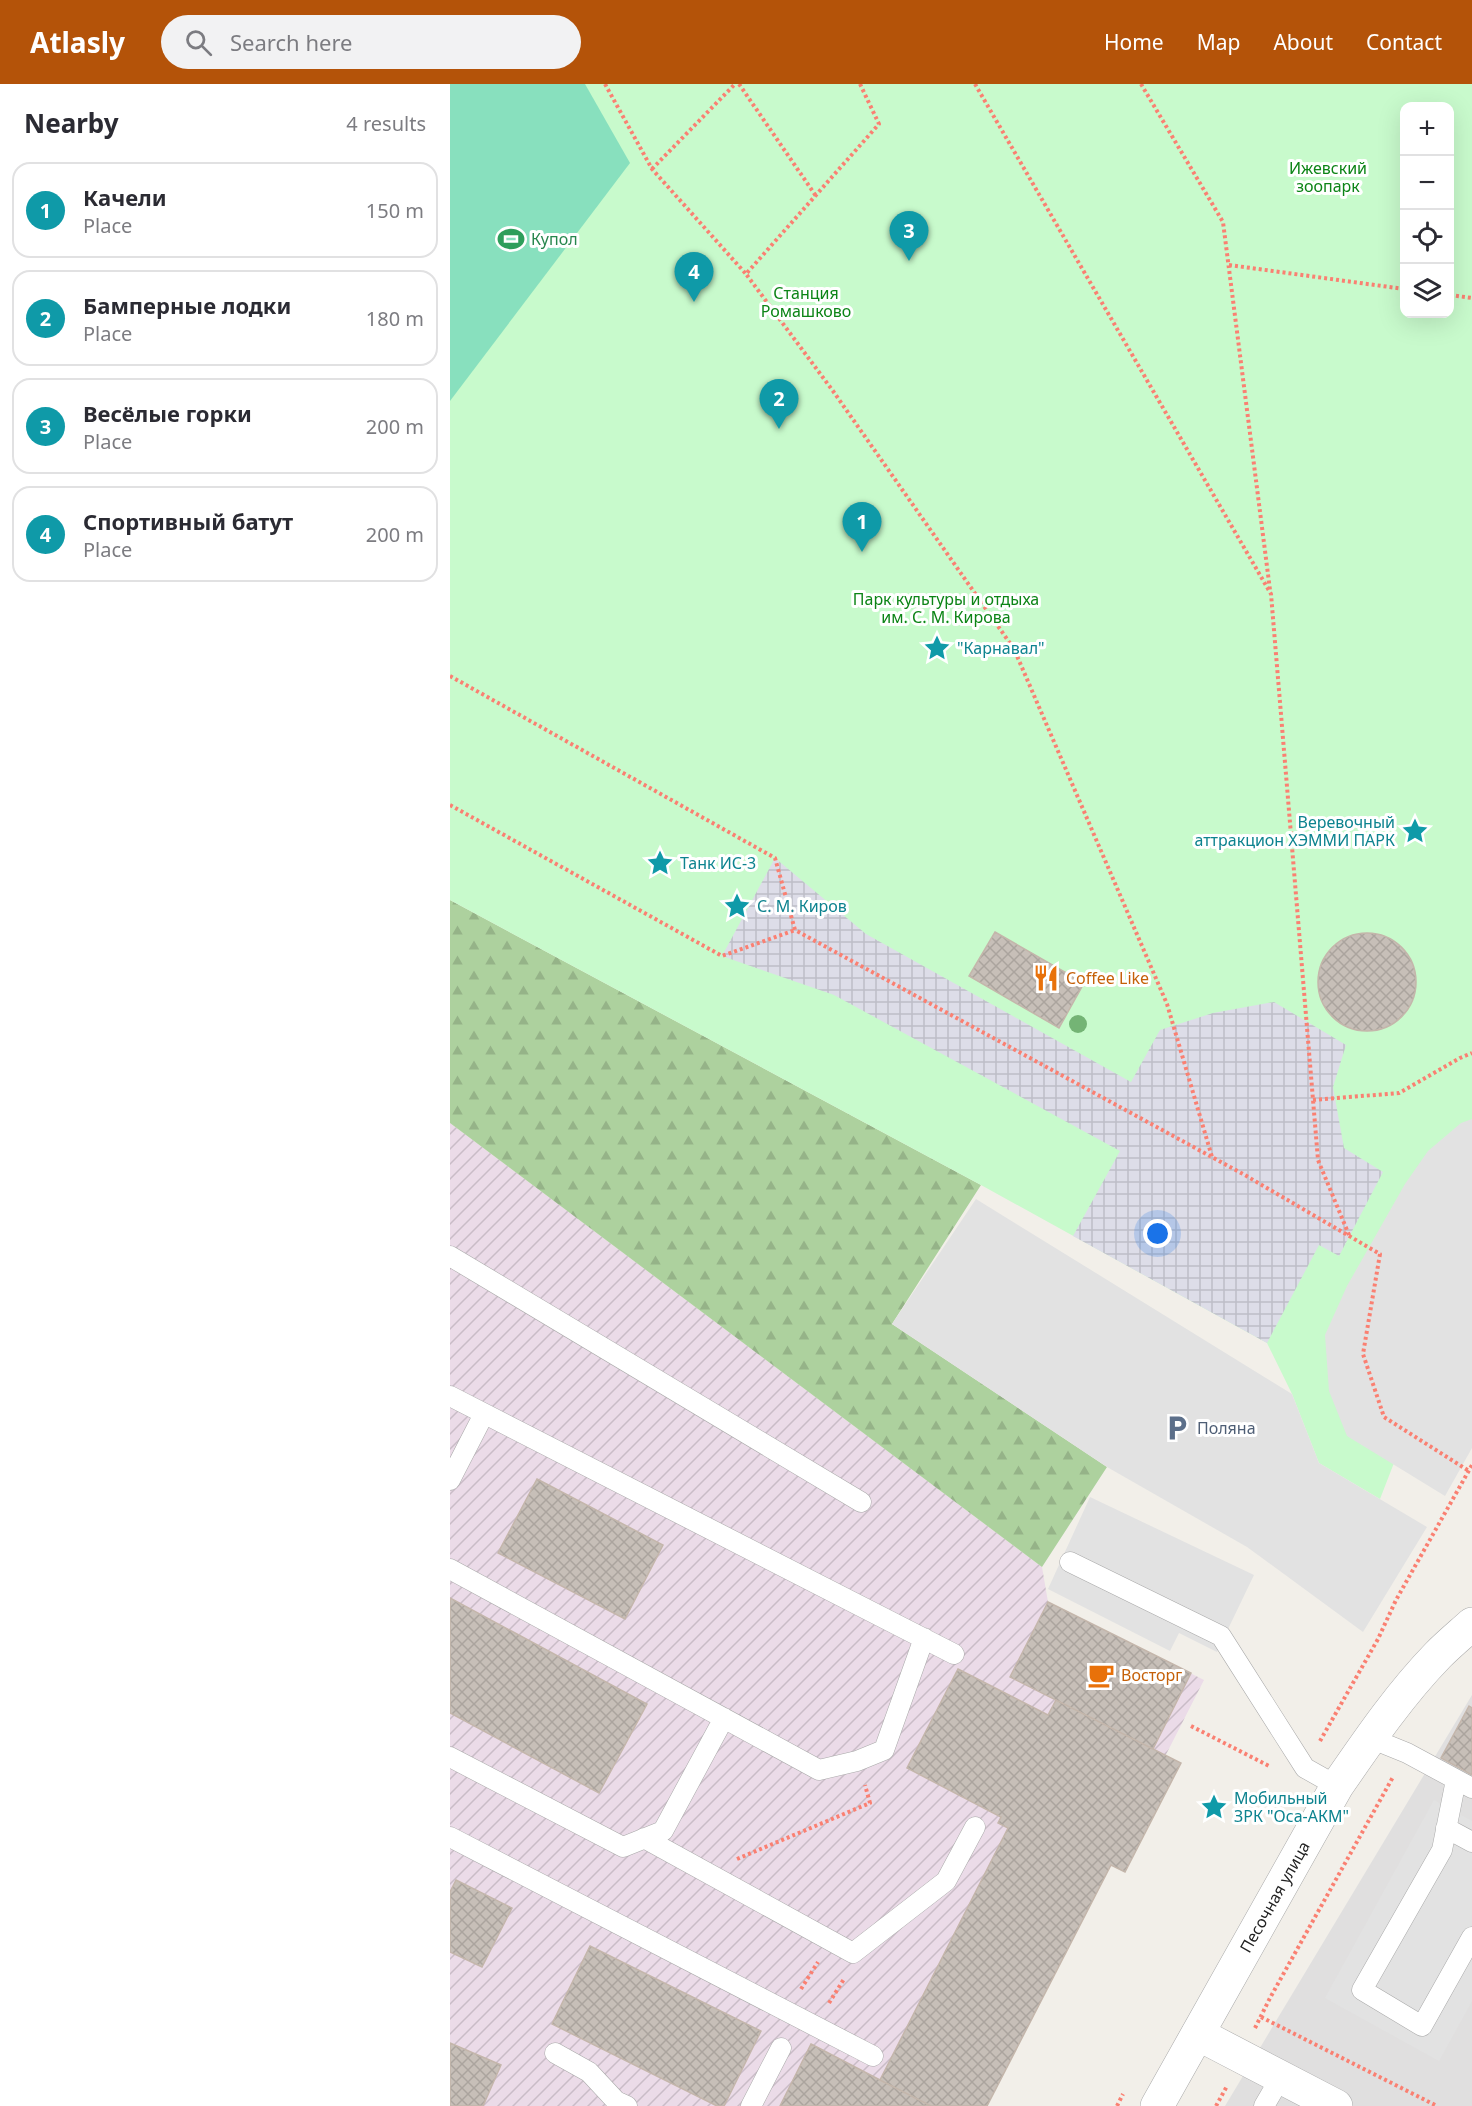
<!DOCTYPE html>
<html lang="en">
<head>
<meta charset="utf-8">
<style>
	:root { --surface:#fff; --page:#f2f2f3; --text:#2b2b33; --muted:#7c7c81; --line:#e1e1e2; --accent:#b45309 }
	body { margin:0; font-family:"Noto Sans",sans-serif; background:var(--page); color:var(--text) }
	.controls { position:absolute; right:18px; top:18px; display:grid; overflow:hidden; border-radius:12px; box-shadow:0 6px 24px #0002 }
	.controls button { width:54px; height:54px; display:grid; place-items:center; padding:0; border:0; border-bottom:2px solid var(--line); background:var(--surface); color:var(--text); font:30px sans-serif }
	.you { position:absolute; left:708px; top:1150px; width:21px; height:21px; margin:-15px; border:4px solid #fff; border-radius:50%; background:#1a73e8; box-shadow:0 0 0 9px #1a73e833 }
	.badge { display:grid; place-items:center; width:39px; height:39px; border-radius:50%; background:var(--accent); color:#fff; font-size:20px; font-weight:700 }
	.pin { position:absolute; translate:-50% -50px; filter:drop-shadow(0 2px 3px #0008) }
	.pin::after { content:''; position:absolute; top:32px; width:21px; height:18px; background:inherit; clip-path:polygon(0 0,100% 0,50% 100%) }
	.list { margin:0; padding:0; list-style:none }
	h2 { display:flex; justify-content:space-between; align-items:center; height:78px; margin:0; padding:0 24px; font-size:26px }
	h2 small { font-size:20px; font-weight:400; color:var(--muted) }
	.list li { display:grid; grid-template-columns:39px 1fr auto; gap:18px; align-items:center; box-sizing:border-box; height:96px; margin:0 12px 12px; padding:0 12px; border:2px solid var(--line); border-radius:18px }
	.list b { display:block; font-size:22px; white-space:nowrap }
	.list p { margin:0; font-size:20px; white-space:nowrap; color:var(--muted) }
	.list em { font-size:20px; font-style:normal; color:var(--muted) }
	.icon { flex:none; width:33px; height:33px; fill:none; stroke:currentColor; stroke-width:2; stroke-linecap:round; stroke-linejoin:round }
	.map { position:relative; flex:none; width:1022px; height:2022px; overflow:hidden }
	header { display:flex; align-items:center; gap:36px; box-sizing:border-box; height:84px; padding:0 30px; background:var(--accent); color:#fff }
	header strong { font-size:28px }
	nav { display:flex; gap:33px; margin-inline-start:auto; font-size:21px }
	.search { width:420px; height:54px; background:var(--page); display:flex; align-items:center; gap:15px; box-sizing:border-box; padding:0 21px; border-radius:33px; color:var(--muted); font-size:22px }
	main { display:flex }
	aside { flex:1; background:var(--surface) }
	.map>svg:first-child { display:block }
</style>
</head>
<body>
<header>
<strong>Atlasly</strong>
<div class="search"><svg class="icon" aria-label="search" viewBox="0 0 24 24"><circle cx="10" cy="10" r="6"/><path d="M15 15l6 6"/></svg>Search here</div>
<nav><a>Home</a><a>Map</a><a>About</a><a>Contact</a></nav>
</header>
<main>
<aside>
<h2>Nearby<small>4 results</small></h2>
<ul class="list">
<li><span class="badge" style="background:#0f9aa8">1</span><div><b>Качели</b><p>Place</p></div><em>150 m</em></li>
<li><span class="badge" style="background:#0f9aa8">2</span><div><b>Бамперные лодки</b><p>Place</p></div><em>180 m</em></li>
<li><span class="badge" style="background:#0f9aa8">3</span><div><b>Весёлые горки</b><p>Place</p></div><em>200 m</em></li>
<li><span class="badge" style="background:#0f9aa8">4</span><div><b>Спортивный батут</b><p>Place</p></div><em>200 m</em></li>
</ul>
</aside>
<div class="map">
<svg width="1022" height="2022" viewBox="0 0 1022 2022">
	<defs>
		<pattern id="industrial-furrows" width="10" height="10" patternUnits="userSpaceOnUse" patternTransform="scale(1.5)"><rect width="10" height="10" fill="#ebdbe8"/><path d="M-1 1l2-2M0 10L10 0M9 11l2-2" fill="none" stroke="#c9bcc7"/></pattern>
		<pattern id="forest-firs" width="22" height="20" patternUnits="userSpaceOnUse" patternTransform="scale(1.5)"><rect width="22" height="20" fill="#add19e"/><path d="M5 1l3.5 6h-7zM16 11l3.5 6h-7z" fill="#95b388"/></pattern>
		<pattern id="plaza-grid" width="8" height="8" patternUnits="userSpaceOnUse" patternTransform="scale(1.5)"><rect width="8" height="8" fill="#dddde8"/><path d="M0 4h8M4 0v8" fill="none" stroke="#bdbdc7"/></pattern>
		<pattern id="building-cross-hatch" width="8" height="8" patternUnits="userSpaceOnUse" patternTransform="scale(1.5)"><rect width="8" height="8" fill="#c7bfb8"/><path d="M0 0l8 8M0 8l8-8" fill="none" stroke="#aba49e"/></pattern>
	</defs>
	<rect width="100%" height="100%" fill="#f2efe9"/>
	<!-- residential -->
	<path fill="#e0dfdf" d="M1022,1611v411h-247z"/>
	<!-- industrial -->
	<path fill="url(#industrial-furrows)" d="M0,1039l592,444 6,35 156,78 -217,426h-537z"/>
	<!-- forest -->
	<path fill="url(#forest-firs)" d="M0,816l531,285 -89,139 215,143 -65,100 -592,-444z"/>
	<!-- park -->
	<path fill="#c8facc" fill-rule="evenodd" d="M0,0h1022v1220l-54,97 -38,98 -61,-36 -27,-69 -25,-51 -286,-158 -531,-285zM954,22h46v208h-46z"/>
	<!-- pitch -->
	<path fill="#88e0be" d="M0,0h135l45,79 -180,238z"/>
	<!-- parking -->
	<path fill="#e2e2e2" d="M1022,1035v329l-27,48 -98,-60 -18,-45 -4,-56 22,-49 58,-102 23,-33 33,-28z
		M526,1115l316,195 27,69 108,64 -64,105 -116,-85 -140,-80 -215,-143z
		M640,1413l164,78 -37,77 -38,-19 -9,18 -122,-62z
		M984,1716l38,21v180l-33,60 -114,-63z"/>
	<!-- plaza -->
	<path fill="url(#plaza-grid)" d="M325,774l91,76 265,148 29,-52 53,-17 61,-11 72,43 -13,42 11,61 39,24 -44,84 -20,-11 -52,98 -194,-107 47,-85 -286,-156 -112,-39z"/>
	<!-- building -->
	<path fill="url(#building-cross-hatch)" stroke="#c4b6ab" stroke-width="1.5" d="M545,848l89,51 -25,45 -90,-52z
		M868 898a49 49 0 1 1 98 0a49 49 0 1 1-98 0Z
		M87,1395l126,66 -38,74 -127,-66z
		M0,1514l197,106 -48,89 -149,-80z
		M598,1518l143,71 -38,76 -143,-72z
		M508,1585l90,46 8,-15 125,63 -56,109 -14,-7 -124,241h-56l-51,-26 128,-252 -10,-5 3,-6 -94,-49z
		M1019,1622l3,2v67l-31,-17z
		M6,1796l56,28 -30,59 -32,-15v-60z
		M140,1862l171,85 -37,75h-7l-165,-82z
		M0,1959l51,22 -18,41h-33z
		M361,1960l69,36 51,26h-151z"/>
	<g fill="none" stroke-linecap="round" stroke-linejoin="round">
		<!-- lane casing -->
		<g stroke="#a9a9a9" stroke-width="21">
			<path id="lane" d="M0,1172l411,246
				M0,1312l504,258
				M0,1396l34,-66
				M620,1478l151,74 84,132 32,18
				M0,1485l369,201 38,-9 27,-11 40,-112
				M920,1654l37,15 65,35
				M0,1673l173,90 40,-16 61,-113
				M1006,1696l-14,70 -80,140 60,36 50,-89
				M996,1744l26,14
				M0,1753l423,219
				M194,1754l209,115 93,-72 29,-54
				M105,1969l34,19 27,29 11,5
				M301,2022l30,-58
				M814,2022l17,-29"/>
		</g>
		<!-- street casing -->
		<g stroke="#a9a9a9" stroke-width="34">
			<g id="street">
				<path d="M748,1950l138,72"/>
				<path id="s1" d="M707,2022l180,-320c31,-45 63,-92 101,-131 11,-11 23,-21 34,-31"/>
			</g>
		</g>
		<!-- path -->
		<path stroke="#fa8072" stroke-width="4" stroke-dasharray="3 3" stroke-linecap="butt" d="M155,0l47,85 94,105
			M289,0l77,112
			M410,0l19,40 -133,150 87,117 181,258 153,355 45,153
			M525,0l296,510 47,566 31,75
			M691,0l82,138 47,368
			M202,85l83,-85
			M779,181l175,24
			M1000,211l22,3
			M0,592l325,182 20,72 448,244 137,80 -17,100 21,63 85,54
			M0,721l272,151 73,-26
			M863,1016l86,-7 61,-35 12,-5
			M741,1642l80,41
			M870,1657l58,-102 18,-39 76,-135
			M287,1775l133,-56 -5,-18
			M351,1905l17,-27
			M379,1919l15,-24
			M811,1933l176,89
			M805,1944l15,-30 123,-221
			M667,2022l6,-12
			M766,2022l11,-20"/>
		<!-- lane -->
		<use href="#lane" stroke="#fff" stroke-width="20"/>
		<!-- street -->
		<use href="#street" stroke="#fff" stroke-width="33"/>
	</g>
	<!-- trees -->
	<circle fill="#74b475" cx="628" cy="940" r="9"/>
	<!-- icons -->
	<defs>
		<g id="stadium-bare" transform="scale(2.07)"><path d="M0-5a6.5 5 0 1 0 0 10a6.5 5 0 1 0 0-10ZM-3.5-1.8h7v3.6h-7Z" fill="#2e9e5b" stroke="#fff" stroke-width="2.5" paint-order="stroke"/></g>
		<g id="sight-bare" transform="scale(2.07)"><path d="M0-6L1.8-2.2L6-1.7L2.9 1.2L3.7 5.4L0 3.3L-3.7 5.4L-2.9 1.2L-6-1.7L-1.8-2.2Z" fill="#0f9aa8" stroke="#fff" stroke-width="2.5" paint-order="stroke"/></g>
		<g id="restaurant-bare" transform="scale(2.07)"><path d="M-5-6h1v4h1v-4h1v4h1v-4h1v5L-1.5 .5V6h-2V.5L-5-1ZM5-6V6H3V1.5H1.5Q1.5-4 5-6Z" fill="#e8710a" stroke="#fff" stroke-width="2.5" paint-order="stroke"/></g>
		<g id="parking-bare" transform="scale(2.07)"><path d="M-3.5-5.5H1a3.5 3.5 0 0 1 0 7H-1V5.5H-3.5ZM-1-3.4V-.6H.8a1.4 1.4 0 0 0 0-2.8Z" fill="#5c6f8a" stroke="#fff" stroke-width="2.5" paint-order="stroke"/></g>
		<g id="cafe-bare" transform="scale(2.07)"><path d="M-5.5-4.5H6V0H3Q3 3.5 0 3.5H-2.5Q-5.5 3.5-5.5 0ZM3-3.2v2h1.7v-2ZM-6 4.5H4V6H-6Z" fill="#e8710a" stroke="#fff" stroke-width="2.5" paint-order="stroke"/></g>
	</defs>
	<g fill-rule="evenodd">
		<use href="#stadium-bare" x="61" y="155"/>
		<use href="#sight-bare" x="487" y="564"/>
		<use href="#sight-bare" x="965" y="747"/>
		<use href="#sight-bare" x="210" y="779"/>
		<use href="#sight-bare" x="287" y="822"/>
		<use href="#restaurant-bare" x="596" y="894"/>
		<use href="#parking-bare" x="727" y="1344"/>
		<use href="#cafe-bare" x="651" y="1591"/>
		<use href="#sight-bare" x="764" y="1723"/>
	</g>
	<g text-anchor="middle" stroke-width="6" stroke-linejoin="round" paint-order="stroke">
		<!-- park labels -->
		<g font-size="16" fill="#0c8416" stroke="#fff">
			<text x="878" y="90">Ижевский<tspan x="878" dy="18">зоопарк</tspan></text>
			<text x="356" y="215">Станция<tspan x="356" dy="18">Ромашково</tspan></text>
			<text x="496" y="521">Парк культуры и отдыха<tspan x="496" dy="18">им. С. М. Кирова</tspan></text>
		</g>
		<!-- leisure labels -->
		<g font-size="16" fill="#27864d" stroke="#fff" text-anchor="start">
			<text x="81" y="161">Купол</text>
		</g>
		<!-- culture labels -->
		<g font-size="16" fill="#0d838f" stroke="#fff" text-anchor="start">
			<text x="507" y="570">"Карнавал"</text>
			<text x="945" y="744" text-anchor="end">Веревочный<tspan x="945" dy="18">аттракцион ХЭММИ ПАРК</tspan></text>
			<text x="230" y="785">Танк ИС-3</text>
			<text x="307" y="828">С. М. Киров</text>
			<text x="784" y="1720">Мобильный<tspan x="784" dy="18">ЗРК "Оса-АКМ"</tspan></text>
		</g>
		<!-- food labels -->
		<g font-size="16" fill="#c56008" stroke="#fff" text-anchor="start">
			<text x="616" y="900">Coffee Like</text>
			<text x="671" y="1597">Восторг</text>
		</g>
		<!-- service labels -->
		<g font-size="16" fill="#4e5e75" stroke="#fff" text-anchor="start">
			<text x="747" y="1350">Поляна</text>
		</g>
		<!-- street labels -->
		<g font-size="16" fill="#222" stroke="#fff">
			<text dy="6" stroke="none"><textPath href="#s1" startOffset="240">Песочная улица</textPath></text>
		</g>
	</g>
</svg>
<div class="controls">
<button>+</button>
<button>−</button>
<button><svg class="icon" aria-label="locate" viewBox="0 0 24 24"><circle cx="12" cy="12" r="6"/><path d="M12 2v4M12 18v4M2 12h4M18 12h4"/></svg></button>
<button><svg class="icon" aria-label="layers" viewBox="0 0 24 24"><path d="M12 4l9 5-9 5-9-5zM3 14l9 5 9-5"/></svg></button>
</div>
<div class="you"></div>
<div class="pin badge" style="left:412px;top:468px;background:#0f9aa8">1</div>
<div class="pin badge" style="left:329px;top:345px;background:#0f9aa8">2</div>
<div class="pin badge" style="left:459px;top:177px;background:#0f9aa8">3</div>
<div class="pin badge" style="left:244px;top:218px;background:#0f9aa8">4</div>
</div>
</main>
</body>
</html>
